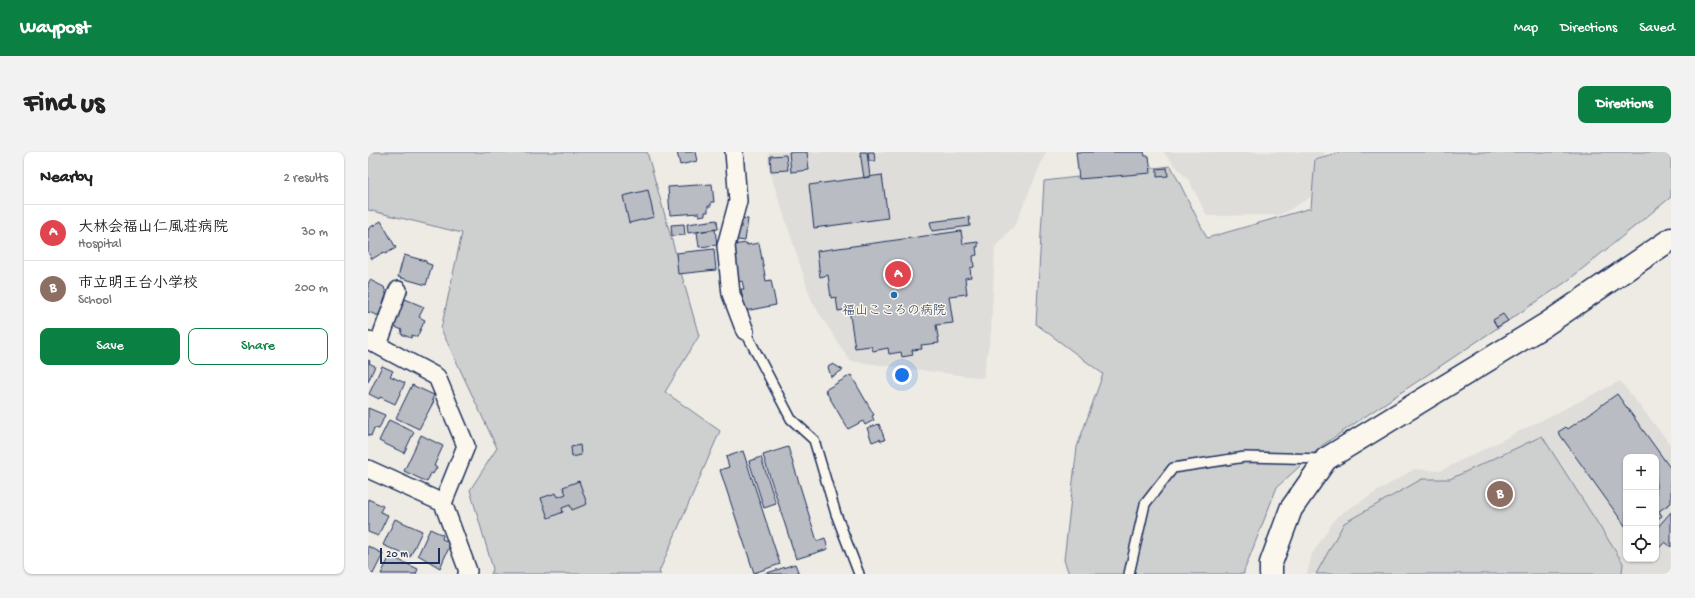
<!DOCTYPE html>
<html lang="en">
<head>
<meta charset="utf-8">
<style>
	:root { --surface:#fff; --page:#f2f2f2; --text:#222; --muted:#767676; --line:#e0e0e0; --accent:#0b8043 }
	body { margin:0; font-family:"Gochi Hand","Klee One",sans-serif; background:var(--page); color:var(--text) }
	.controls { position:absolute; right:12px; bottom:12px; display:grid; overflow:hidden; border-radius:8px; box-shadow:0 1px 3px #0004 }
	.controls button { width:36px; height:36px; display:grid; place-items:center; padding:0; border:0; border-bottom:1px solid var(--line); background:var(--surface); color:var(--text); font:20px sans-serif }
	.scale { position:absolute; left:12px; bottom:10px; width:60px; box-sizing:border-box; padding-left:4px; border:2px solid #1b2f5e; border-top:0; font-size:11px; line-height:14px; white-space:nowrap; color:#1b2f5e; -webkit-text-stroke:3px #fbf7ec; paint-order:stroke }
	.you { position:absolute; left:534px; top:223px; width:14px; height:14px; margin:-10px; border:3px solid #fff; border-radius:50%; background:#1a73e8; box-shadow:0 0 0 6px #1a73e833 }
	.badge { display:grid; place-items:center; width:26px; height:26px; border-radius:50%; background:var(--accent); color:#fff; font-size:13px; font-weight:700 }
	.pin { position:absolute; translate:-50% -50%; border:2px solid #fff; box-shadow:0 1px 4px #0006 }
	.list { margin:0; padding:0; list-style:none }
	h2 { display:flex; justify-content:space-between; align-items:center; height:52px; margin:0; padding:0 16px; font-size:17px }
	h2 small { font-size:13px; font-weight:400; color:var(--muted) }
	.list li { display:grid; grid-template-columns:26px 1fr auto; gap:12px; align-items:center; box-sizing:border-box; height:56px; padding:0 16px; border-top:1px solid var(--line) }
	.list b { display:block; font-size:15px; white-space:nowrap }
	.list p { margin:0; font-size:13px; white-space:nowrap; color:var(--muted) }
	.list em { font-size:13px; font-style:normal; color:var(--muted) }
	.actions { display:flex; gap:8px; padding:12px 16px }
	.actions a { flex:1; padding:9px 0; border:1px solid var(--accent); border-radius:8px; text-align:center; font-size:14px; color:var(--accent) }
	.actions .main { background:var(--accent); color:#fff }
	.icon { flex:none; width:22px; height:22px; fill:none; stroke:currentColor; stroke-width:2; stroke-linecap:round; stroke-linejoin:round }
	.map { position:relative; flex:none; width:1303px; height:422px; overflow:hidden; border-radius:8px }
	header { display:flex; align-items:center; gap:24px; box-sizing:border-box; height:56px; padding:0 20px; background:var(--accent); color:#fff }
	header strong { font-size:19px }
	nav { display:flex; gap:22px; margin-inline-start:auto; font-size:14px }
	.intro { display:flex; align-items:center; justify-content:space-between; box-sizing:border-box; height:96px; padding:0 24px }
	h1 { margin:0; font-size:28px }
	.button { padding:10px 18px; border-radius:8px; background:var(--accent); color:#fff; font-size:14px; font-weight:700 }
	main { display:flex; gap:24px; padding:0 24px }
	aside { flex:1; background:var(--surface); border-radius:8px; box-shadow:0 1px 3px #0004 }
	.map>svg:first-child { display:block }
</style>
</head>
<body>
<header>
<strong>Waypost</strong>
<nav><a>Map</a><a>Directions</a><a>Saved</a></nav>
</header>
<div class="intro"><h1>Find us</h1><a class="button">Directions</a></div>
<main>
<aside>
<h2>Nearby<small>2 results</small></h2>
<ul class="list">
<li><span class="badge" style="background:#e0444e">A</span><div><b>大林会福山仁風荘病院</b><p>Hospital</p></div><em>30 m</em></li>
<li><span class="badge" style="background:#8d6e63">B</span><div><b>市立明王台小学校</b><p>School</p></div><em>200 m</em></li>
</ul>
<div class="actions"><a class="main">Save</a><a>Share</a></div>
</aside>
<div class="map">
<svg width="1303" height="422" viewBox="0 0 1303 422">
	<rect width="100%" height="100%" fill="#eeebe4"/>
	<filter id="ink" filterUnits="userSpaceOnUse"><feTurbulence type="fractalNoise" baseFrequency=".025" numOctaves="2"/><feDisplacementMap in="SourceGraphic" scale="8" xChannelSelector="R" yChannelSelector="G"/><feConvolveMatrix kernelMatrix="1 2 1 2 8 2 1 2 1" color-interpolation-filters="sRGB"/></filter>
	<g filter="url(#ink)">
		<!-- built -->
		<path fill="#deddda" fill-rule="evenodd" d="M401,0h277l-31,73 -20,22 -4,86 -8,45 -133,-17 -38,-59 -44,-136z
			M795,0h161l1,4 -14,41 -31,18 -73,1 -17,-34z
			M1252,229l51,64v129h-364l5,-20 25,-38 77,-47 26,2zM1258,305h30v102h-30z"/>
		<!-- green -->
		<path fill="#cecfcf" stroke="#747f96" d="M0,0h279l52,184 -34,56 55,39 -61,141 2,2h-170l2,-5 -23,-79 27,-42 -56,-119 21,-96 -94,-23z
			M973,0h330v45l-105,85 -242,162 -47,43 -33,84v3h-175l-5,-14 13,-113 26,-73 -67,-50 8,-143 127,-15 36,72 104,-30 4,-49z
			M1174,284l81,127 -1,11h-306l28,-51 78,-44h28z"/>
		<!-- building -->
		<path fill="#b9bcc3" stroke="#1b2f5e" d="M309,0h18l2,9 -17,4z
			M421,0h18l2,18 -18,2z
			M492,0h7l3,25 -6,1z
			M500,0h6l1,9h-6z
			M708,0h68l1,4h4l2,17 -72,6z
			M418,3l2,15 -17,1 -1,-15z
			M799,16l1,8 -11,1v-8z
			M514,23l6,43 -74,10 -5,-43z
			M344,32l2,18h-3v4h-3v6h-3v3l-6,1v-3l-29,2 -2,-28z
			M280,38l6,27 -25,6 -6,-27z
			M365,65l15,2 -3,22 -14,-2z
			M601,65l1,9 -38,5 -2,-9z
			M349,68l1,9 -30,4 -1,-9z
			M13,69l15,27 -11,6 -1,-2 -12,7 -4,-7v-21l1,-3z
			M316,72l1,11 -13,1 -1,-11z
			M347,77l2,16 -18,2 -2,-15z
			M593,79l2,13 15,-2v5h-2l1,8 -4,1 1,11 -4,1 1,9 -6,1 2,16 -18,2 4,27 -17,2 3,18 -18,2 1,4 -10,1 1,5 -11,2 -1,-5 -12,2 -1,-6 -15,3 -2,-5 -16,2 -6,-39 -11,2 -2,-14 -5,1 -3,-23 -8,2 -3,-26z
			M379,91v2l12,-2 7,38 5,-1 5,25 -31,6 -4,-22h3l-2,-8 -4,1 -7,-37z
			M346,97l2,21 -38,4 -2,-21z
			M36,103l22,6v2l6,2 -6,20 -28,-8z
			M2,128l14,7 3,10 -8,18h-3l-7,-3 -1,1v-29z
			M37,147l19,8 -5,10 6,3 -8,17 -5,-2 -1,3 -10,-4 1,-4 -9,-4z
			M1135,162l5,7 -11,6 -4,-7z
			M0,208l2,1 -1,2 6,3 -7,16z
			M465,212l10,6 -12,7 -3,-10z
			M14,214l11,5 -3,5 15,7 -10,21 -15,-7 -1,2 -10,-5z
			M483,223l23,40 -2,1 2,4 -9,5 -2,-4 -15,8 -23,-39z
			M44,233l22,10 -2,5 2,1 -15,28 -23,-11z
			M1249,242l54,75v34l-12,8 3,5 -6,4v-63h-30v70l-68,-95 8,-5 2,2z
			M0,256l17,7 -6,14 -5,-1 -3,8 -3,-1z
			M21,268l25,12 -10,21 -25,-12z
			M511,272l6,16 -4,1 -1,-2 -8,3 -5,-14z
			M53,283l22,11 -9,20 3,1 -4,7 -2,-1 -4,9 -23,-11z
			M212,293l1,10 -9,2 -1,-10z
			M420,295l29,94 8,-3 3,11 -32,10 -33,-104z
			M375,299l37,113 -26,9 -34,-103 9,-3 -3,-10z
			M393,305l15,47 -12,4 -15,-47z
			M211,329l8,23 -15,6 -2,-5 -8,3 1,4 -15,6 -7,-20 15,-5 2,4 8,-3 -3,-7z
			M0,347l15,7 -3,6 8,3 -10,21 -10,-4z
			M1303,360v35l-6,-5 -9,9v-22z
			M27,367l27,12 -12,26 -27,-12z
			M62,377l13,6 -1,4 9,4 -11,25 -22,-13z
			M0,394l15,8 -10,20h-5z
			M22,404l28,13 -2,5h-35z
			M427,412l4,10h-35z"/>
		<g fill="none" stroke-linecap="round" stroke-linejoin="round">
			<!-- lane casing -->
			<g stroke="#1b2f5e" stroke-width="12">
				<path id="lane" d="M377,179l46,88 23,21 22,74 23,60
					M761,422l16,-70 28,-36 72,-11 80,2"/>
			</g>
			<!-- street casing -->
			<g stroke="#1b2f5e" stroke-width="20">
				<path id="street" d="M366,0l4,49 -12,45 5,48 14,37
					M0,188l69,37 29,69 -23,57 25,68 -1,3
					M10,193l20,-55
					M0,317l75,34"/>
			</g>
			<!-- secondary casing -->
			<g stroke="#1b2f5e" stroke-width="25">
				<path id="secondary" d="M903,422v-11l20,-54 35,-50 219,-134 126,-86"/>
			</g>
			<!-- lane -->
			<use href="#lane" stroke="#fbf7ec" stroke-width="9"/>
			<!-- street -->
			<use href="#street" stroke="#fbf7ec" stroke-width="17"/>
			<!-- secondary -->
			<use href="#secondary" stroke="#fbf7ec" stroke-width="22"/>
		</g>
	</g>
	<!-- markers -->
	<circle fill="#1f6fb2" stroke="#fbf7ec" stroke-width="1.5" cx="526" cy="143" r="4"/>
	<g text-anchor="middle" stroke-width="3" stroke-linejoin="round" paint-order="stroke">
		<!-- poi labels -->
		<g font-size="13" fill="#1b2f5e" stroke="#fbf7ec">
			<text x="526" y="162">福山こころの病院</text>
		</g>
	</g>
</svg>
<div class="controls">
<button>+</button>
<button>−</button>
<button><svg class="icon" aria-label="locate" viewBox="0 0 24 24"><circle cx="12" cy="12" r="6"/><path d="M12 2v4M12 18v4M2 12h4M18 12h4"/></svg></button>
</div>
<div class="scale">20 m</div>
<div class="you"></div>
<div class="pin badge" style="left:530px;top:122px;background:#e0444e">A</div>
<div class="pin badge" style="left:1132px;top:342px;background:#8d6e63">B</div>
</div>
</main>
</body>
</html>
